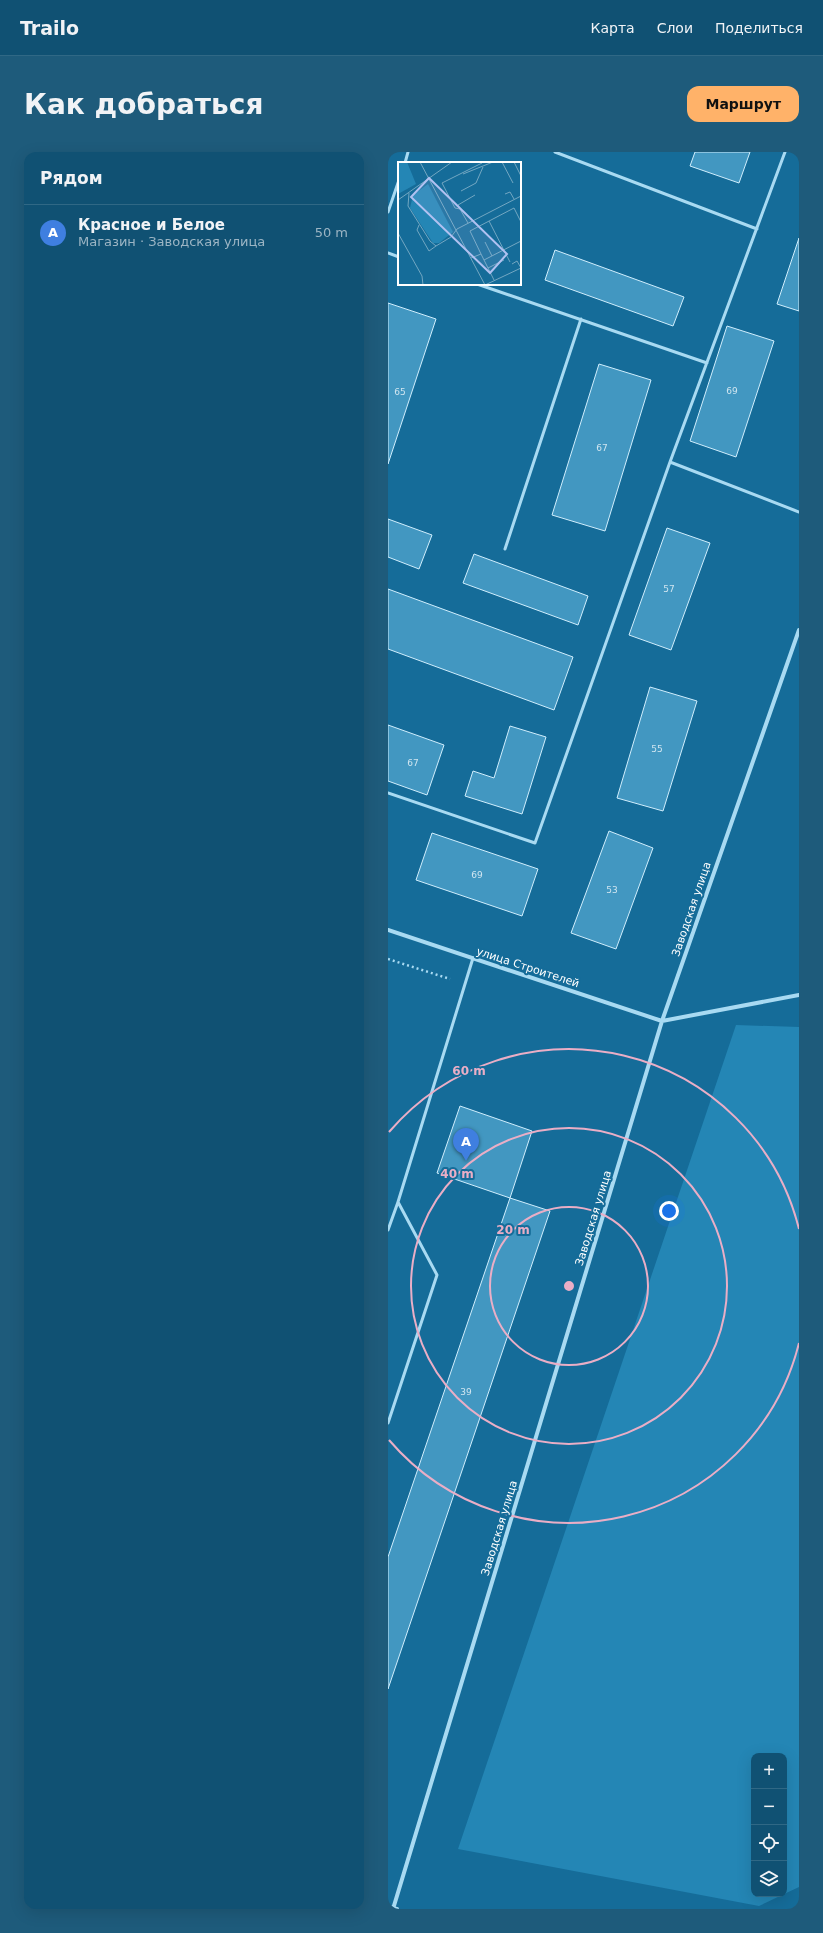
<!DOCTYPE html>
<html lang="ru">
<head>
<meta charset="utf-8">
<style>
	:root { --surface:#105173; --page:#1e5b7b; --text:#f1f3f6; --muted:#9cb5c4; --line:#306885; --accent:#ffb269 }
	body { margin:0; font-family:"DejaVu Sans",sans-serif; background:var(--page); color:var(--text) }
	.controls { position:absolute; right:12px; bottom:12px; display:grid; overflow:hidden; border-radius:8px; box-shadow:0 4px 16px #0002 }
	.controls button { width:36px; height:36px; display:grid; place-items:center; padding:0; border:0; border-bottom:1px solid var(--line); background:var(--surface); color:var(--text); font:20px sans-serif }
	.you { position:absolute; left:281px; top:1059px; width:14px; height:14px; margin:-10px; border:3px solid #fff; border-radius:50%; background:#1a73e8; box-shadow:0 0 0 6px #1a73e833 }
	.badge { display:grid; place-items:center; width:26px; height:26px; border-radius:50%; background:var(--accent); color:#fff; font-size:13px; font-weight:700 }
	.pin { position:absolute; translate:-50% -33px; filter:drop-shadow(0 1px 2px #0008) }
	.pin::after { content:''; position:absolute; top:21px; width:14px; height:12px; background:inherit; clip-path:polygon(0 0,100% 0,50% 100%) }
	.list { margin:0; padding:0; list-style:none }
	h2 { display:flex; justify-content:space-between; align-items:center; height:52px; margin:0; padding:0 16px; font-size:17px }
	h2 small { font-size:13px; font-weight:400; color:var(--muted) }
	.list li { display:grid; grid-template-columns:26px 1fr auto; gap:12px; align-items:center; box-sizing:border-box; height:56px; padding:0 16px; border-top:1px solid var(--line) }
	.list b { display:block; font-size:15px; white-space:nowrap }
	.list p { margin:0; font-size:13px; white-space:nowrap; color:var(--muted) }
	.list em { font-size:13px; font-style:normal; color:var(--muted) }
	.icon { flex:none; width:22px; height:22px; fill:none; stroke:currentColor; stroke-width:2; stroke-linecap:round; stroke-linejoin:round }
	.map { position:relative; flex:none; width:411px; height:1757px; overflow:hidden; border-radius:12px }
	header { display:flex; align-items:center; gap:24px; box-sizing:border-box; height:56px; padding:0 20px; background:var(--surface); border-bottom:1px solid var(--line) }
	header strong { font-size:19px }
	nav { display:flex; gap:22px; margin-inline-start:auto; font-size:14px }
	.intro { display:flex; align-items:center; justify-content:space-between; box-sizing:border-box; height:96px; padding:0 24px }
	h1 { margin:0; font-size:28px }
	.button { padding:10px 18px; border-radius:12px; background:var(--accent); color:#111; font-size:14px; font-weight:700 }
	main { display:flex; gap:24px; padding:0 24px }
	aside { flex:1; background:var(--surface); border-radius:12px; box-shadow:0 4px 16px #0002 }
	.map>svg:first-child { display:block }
</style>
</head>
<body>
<header>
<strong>Trailo</strong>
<nav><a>Карта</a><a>Слои</a><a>Поделиться</a></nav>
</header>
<div class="intro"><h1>Как добраться</h1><a class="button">Маршрут</a></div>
<main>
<aside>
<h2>Рядом<small></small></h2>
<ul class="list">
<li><span class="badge" style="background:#3f7fe0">A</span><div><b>Красное и Белое</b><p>Магазин · Заводская улица</p></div><em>50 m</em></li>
</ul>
</aside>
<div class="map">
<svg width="411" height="1757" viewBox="0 0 411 1757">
	<rect width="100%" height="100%" fill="#156c99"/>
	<!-- green -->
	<path fill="#2486b5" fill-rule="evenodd" d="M348,873l63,2v860l-40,19 -301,-57zM366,1604h30v138h-30z"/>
	<!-- building -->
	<path fill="#4297c1" stroke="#d0eefd" d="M307,0h55l-11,31 -49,-17z
		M411,86v73l-22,-7z
		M167,98l129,47 -11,29 -128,-46z
		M0,151l48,16 -48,145z
		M339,174l47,15 -38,116 -46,-16z
		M211,212l52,16 -46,151 -53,-16z
		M0,367l44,16 -13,34 -31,-12z
		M279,376l43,15 -39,107 -42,-15z
		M86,402l114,42 -10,29 -115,-42z
		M0,437l185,68 -19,53 -166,-61z
		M262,535l47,14 -34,110 -46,-13z
		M0,573l56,20 -17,50 -39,-14z
		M122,574l36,11 -24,77 -57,-18 8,-25 21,7z
		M221,679l44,17 -37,101 -45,-16z
		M44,681l106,36 -16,47 -106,-36z
		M72,954l72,25 -22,67 -73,-25z
		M122,1046l40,13 -162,478v-132z"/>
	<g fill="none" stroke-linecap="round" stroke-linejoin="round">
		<!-- path -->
		<path stroke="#a8daf2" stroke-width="2.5" stroke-dasharray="2 3" stroke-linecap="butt" d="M0,807l62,20"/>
		<!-- service -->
		<path stroke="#a8daf2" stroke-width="3" d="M167,0l202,77
			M17,11l3,-11
			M0,60l11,-32
			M0,101l11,4
			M89,132l230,79
			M282,310l115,-310
			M117,397l76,-230
			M0,641l147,50 135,-381 129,50
			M0,1078l10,-28
			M0,1271l49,-148 -39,-73 75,-244"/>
		<!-- minor -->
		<path stroke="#a8daf2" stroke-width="4" d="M0,778l274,91 137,-26
			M0,1755l9,2
			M5,1757l269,-888 137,-391"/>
	</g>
	<!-- distance rings -->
	<g fill="none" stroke="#eaaec6" stroke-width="2">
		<circle cx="181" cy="1134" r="79"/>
		<circle cx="181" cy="1134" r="158"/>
		<path d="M411 1191A237 237 0 0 1 1 1288M1 980A237 237 0 0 1 411 1077"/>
	</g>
	<g text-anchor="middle" stroke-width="4" stroke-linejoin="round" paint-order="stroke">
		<!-- number labels -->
		<g font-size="9" fill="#d0e5f0">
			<text x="344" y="242">69</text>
			<text x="12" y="243">65</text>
			<text x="214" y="299">67</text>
			<text x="281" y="440">57</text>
			<text x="269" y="600">55</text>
			<text x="25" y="614">67</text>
			<text x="89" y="726">69</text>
			<text x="224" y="741">53</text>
			<text x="78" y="1243">39</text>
		</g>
		<!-- street labels -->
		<g font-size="11" fill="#fff" stroke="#156c99">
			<text transform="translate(303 757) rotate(-71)" y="4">Заводская улица</text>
			<text transform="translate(140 815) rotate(18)" y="4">улица Строителей</text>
			<text transform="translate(205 1066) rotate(-73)" y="4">Заводская улица</text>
			<text transform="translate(111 1376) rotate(-73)" y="4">Заводская улица</text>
		</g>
	</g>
	<!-- overview -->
	<g transform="translate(10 10)">
		<rect width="123" height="123" fill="#156c99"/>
		<path d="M0,0h9l9,22 -18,10zM30,22l25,48 -14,11h-6l-23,-35 3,-13z" fill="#2486b5"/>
		<path fill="none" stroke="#73a7c2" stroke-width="1" d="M22,0l65,123M104,0l11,21M116,0l7,14M65,12l30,-12M63,29l15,-8 7,-16M11,31l-1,13 22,35 6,5 15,-9 6,-8 64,-33M107,32l5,-2 4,7M0,38l54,-38M62,47l-2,-4 17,-10M91,59l21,41M70,61l-8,-14 -5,-1 -13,-25 40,-20M21,63l-2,5 12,21 7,-5M0,71l24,43 1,9M87,80l7,14M83,92l13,26M73,96l10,-4 -11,-23 44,-23 7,14M86,98l37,-19M114,102l5,-3 4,7M90,106l16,-8M87,123l36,-17"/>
		<path fill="#b0c1f1" fill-opacity="0.15" stroke="#b0c1f1" stroke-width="2" d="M31,16l78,76 -17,19 -79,-76z"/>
		<rect width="123" height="123" fill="none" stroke="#fff" stroke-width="2"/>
	</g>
	<circle cx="181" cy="1134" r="6" fill="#eaaec6" stroke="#156c99" stroke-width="2"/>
	<g font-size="12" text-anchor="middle" font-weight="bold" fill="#eaaec6" stroke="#156c99" stroke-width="4" stroke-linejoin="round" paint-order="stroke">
		<text x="81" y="923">60 m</text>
		<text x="69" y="1026">40 m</text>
		<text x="125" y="1082">20 m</text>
	</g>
</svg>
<div class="controls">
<button>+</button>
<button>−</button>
<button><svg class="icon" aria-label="locate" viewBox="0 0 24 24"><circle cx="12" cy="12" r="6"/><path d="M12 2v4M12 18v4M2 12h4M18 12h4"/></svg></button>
<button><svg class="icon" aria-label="layers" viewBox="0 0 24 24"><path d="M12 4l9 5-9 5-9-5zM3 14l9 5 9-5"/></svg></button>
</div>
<div class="you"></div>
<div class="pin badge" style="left:78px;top:1009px;background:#3f7fe0">A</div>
</div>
</main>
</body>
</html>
